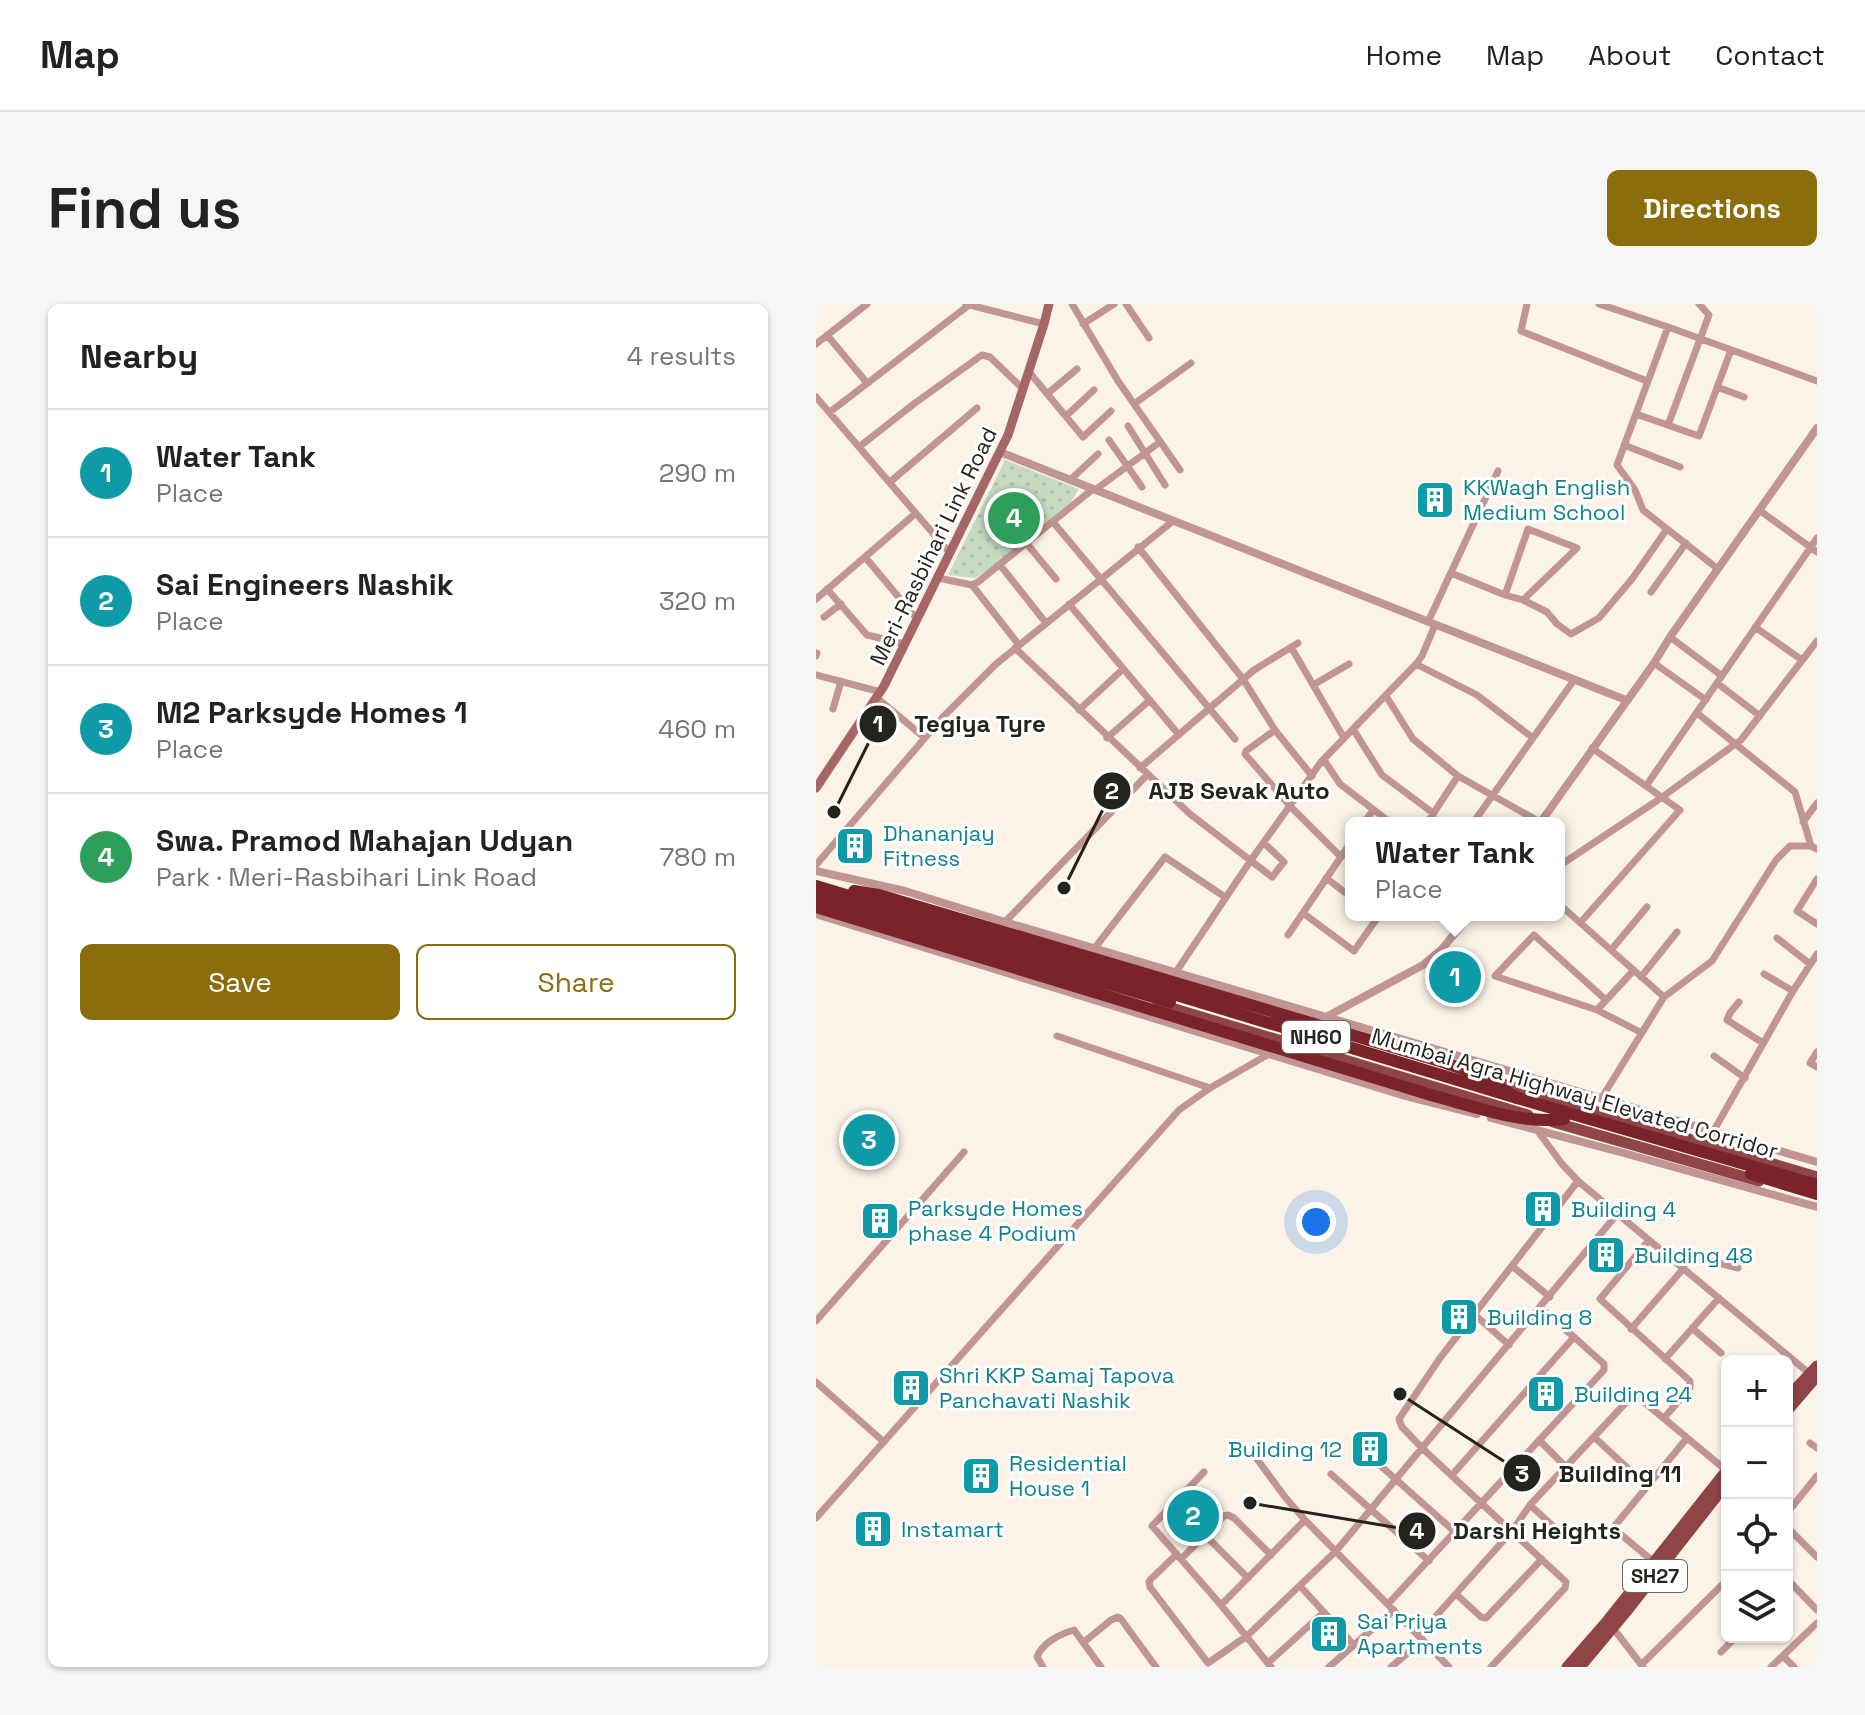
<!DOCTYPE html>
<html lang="en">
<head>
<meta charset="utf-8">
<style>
	:root { --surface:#fff; --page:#f6f6f6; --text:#222; --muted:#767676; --line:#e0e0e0; --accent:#8b6d0e }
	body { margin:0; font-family:"Space Grotesk",sans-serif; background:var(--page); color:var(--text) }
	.controls { position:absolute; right:24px; bottom:24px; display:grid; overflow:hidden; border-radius:12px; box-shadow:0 2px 6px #0004 }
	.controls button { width:72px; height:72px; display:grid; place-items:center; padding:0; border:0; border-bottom:2px solid var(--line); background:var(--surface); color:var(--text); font:40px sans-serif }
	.you { position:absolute; left:500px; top:918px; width:28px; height:28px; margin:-20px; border:6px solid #fff; border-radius:50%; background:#1a73e8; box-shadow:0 0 0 12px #1a73e833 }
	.badge { display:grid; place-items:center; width:52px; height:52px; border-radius:50%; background:var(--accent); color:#fff; font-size:26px; font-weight:700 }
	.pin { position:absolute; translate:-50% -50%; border:4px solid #fff; box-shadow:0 2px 8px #0006 }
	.popup { position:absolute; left:529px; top:513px; width:220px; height:104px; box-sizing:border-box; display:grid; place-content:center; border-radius:12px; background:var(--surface); filter:drop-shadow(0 2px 6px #0005); font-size:26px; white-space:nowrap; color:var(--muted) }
	.popup b { font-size:30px; color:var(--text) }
	.popup::after { content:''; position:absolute; left:50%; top:100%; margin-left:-16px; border:16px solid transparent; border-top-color:var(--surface) }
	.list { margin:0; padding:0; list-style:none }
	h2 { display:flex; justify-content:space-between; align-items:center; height:104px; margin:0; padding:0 32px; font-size:34px }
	h2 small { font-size:26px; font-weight:400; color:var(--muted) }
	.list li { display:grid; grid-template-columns:52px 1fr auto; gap:24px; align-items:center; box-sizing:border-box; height:128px; padding:0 32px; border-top:2px solid var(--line) }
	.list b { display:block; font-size:30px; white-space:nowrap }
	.list p { margin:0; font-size:26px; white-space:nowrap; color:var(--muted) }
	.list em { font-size:26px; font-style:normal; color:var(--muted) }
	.actions { display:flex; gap:16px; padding:24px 32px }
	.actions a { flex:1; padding:18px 0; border:2px solid var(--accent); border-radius:12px; text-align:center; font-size:28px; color:var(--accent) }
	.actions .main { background:var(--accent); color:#fff }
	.icon { flex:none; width:44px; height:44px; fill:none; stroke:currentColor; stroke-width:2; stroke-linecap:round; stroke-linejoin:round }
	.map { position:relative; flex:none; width:1001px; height:1363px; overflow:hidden; border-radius:12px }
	header { display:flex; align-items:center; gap:48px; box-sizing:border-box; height:112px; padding:0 40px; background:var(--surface); border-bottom:2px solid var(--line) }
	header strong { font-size:38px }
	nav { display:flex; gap:44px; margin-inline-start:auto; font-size:28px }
	.intro { display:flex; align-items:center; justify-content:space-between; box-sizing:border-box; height:192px; padding:0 48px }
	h1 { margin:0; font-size:56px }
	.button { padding:20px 36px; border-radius:12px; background:var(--accent); color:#fff; font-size:28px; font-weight:700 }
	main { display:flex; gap:48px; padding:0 48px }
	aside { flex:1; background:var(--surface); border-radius:12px; box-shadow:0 2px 6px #0004 }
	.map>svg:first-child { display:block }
</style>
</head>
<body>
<header>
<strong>Map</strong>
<nav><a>Home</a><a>Map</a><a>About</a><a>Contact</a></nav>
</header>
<div class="intro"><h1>Find us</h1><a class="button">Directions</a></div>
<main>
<aside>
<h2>Nearby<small>4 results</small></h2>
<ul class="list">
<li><span class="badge" style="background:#0f9aa8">1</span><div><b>Water Tank</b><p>Place</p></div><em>290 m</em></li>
<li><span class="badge" style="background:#0f9aa8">2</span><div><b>Sai Engineers Nashik</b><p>Place</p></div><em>320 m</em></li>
<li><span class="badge" style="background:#0f9aa8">3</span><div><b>M2 Parksyde Homes 1</b><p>Place</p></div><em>460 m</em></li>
<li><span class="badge" style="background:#2e9e5b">4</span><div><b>Swa. Pramod Mahajan Udyan</b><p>Park · Meri-Rasbihari Link Road</p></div><em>780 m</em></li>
</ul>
<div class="actions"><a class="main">Save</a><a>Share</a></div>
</aside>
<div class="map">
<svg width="1001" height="1363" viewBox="0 0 1001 1363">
	<defs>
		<pattern id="park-dots" width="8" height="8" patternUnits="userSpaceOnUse" patternTransform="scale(2)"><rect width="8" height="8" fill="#c8dbc2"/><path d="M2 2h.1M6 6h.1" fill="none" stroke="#acbca6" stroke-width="1.8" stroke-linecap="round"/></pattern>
	</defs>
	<rect width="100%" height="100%" fill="#fbf3e7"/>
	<!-- park -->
	<path fill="url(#park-dots)" d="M189,156l74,29 -8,13 -38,33 -37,30 -21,13 -27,-3z"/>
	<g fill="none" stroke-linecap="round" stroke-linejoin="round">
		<!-- minor -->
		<path stroke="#c19593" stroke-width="7" d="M150,0l78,20
			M256,0l46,77 62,89
			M310,0l23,34
			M711,0l-6,27 126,50
			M783,0l69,23 149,54
			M267,20l31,-20
			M852,23l-51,138 18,25 8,20 75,59
			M11,31l40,48
			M0,40l51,-40
			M213,68l54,65 28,-26
			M901,83l27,10
			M231,90l30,-25
			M0,93l134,156
			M318,100l57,-41
			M14,108l139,-107
			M820,110l63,22 32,-86
			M250,112l28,-26
			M852,121l41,-110 -10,-11
			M312,122l37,59
			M293,136l33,47
			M808,141l56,22
			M43,143l56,-44 67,-48 8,2 33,32
			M254,176l28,-26
			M74,178l87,-74
			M279,186l65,-48
			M943,206l58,42
			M237,218l182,217
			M211,240l29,35
			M322,243l105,132 32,51 37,46
			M49,253l52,62
			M184,261l46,58
			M635,269l54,22 18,5 24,12 10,12 14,10 28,-16 33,-39 35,-50
			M122,274l34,7 6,-3 115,-93
			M156,281l47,60
			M11,285l40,46 38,9
			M835,288l35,-49
			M689,291l23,-66 49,19 -54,52
			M0,295l100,-86
			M253,300l110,131
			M8,313l17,-13
			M612,318l70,-151
			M939,323l47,33
			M854,333l52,39
			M475,343l53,91
			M199,344l175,166 82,63 12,-15 -20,-19
			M0,352l1,-3
			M838,359l52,37
			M600,360l61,31 56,43
			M0,371l65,17
			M901,379l43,33
			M497,381l36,-21
			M570,392l27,43 45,37 82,46
			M61,394l48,40
			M17,405l8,-28
			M263,406l44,-41
			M881,409l98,79 16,54
			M537,425l29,46 51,38
			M459,426l-29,21 -1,3 45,52 51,51
			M291,434l43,-38
			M508,456l16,24 51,39
			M324,464l114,-98 44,-27
			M830,482l171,-248
			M987,518l14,-19
			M548,519l9,-13
			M611,519l31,-47
			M657,519l101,-143
			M0,561l126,-147 54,-54 177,-143
			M743,562l99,-66 83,-60 76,-99
			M510,574l25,19
			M1001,575l-20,32 20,13
			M743,600l105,93 -63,102
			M487,609l51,38 24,-34
			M632,611l14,10
			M189,618l142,-147
			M764,619l100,-113 -88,-62
			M472,631l63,-93
			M961,634l33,26
			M278,645l71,-92 60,40
			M795,646l36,-43
			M360,668l75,-112 70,-98 95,-98 6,-8 13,-31
			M948,670l29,17
			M825,673l36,-45
			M848,693l48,-36 64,-101 14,-14h21l6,3
			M790,696l-72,-65 -39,41 102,34 37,-40
			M923,698l-9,11 -3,7 36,23
			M781,706l45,23
			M241,732l153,52
			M1001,748l-7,11 7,4
			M898,752l31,22
			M721,826l25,34 16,17 232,193
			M897,828l80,-141 24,-37
			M833,936l-49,59 90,82v7l-26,30
			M861,958l27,-3 34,9
			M696,962l38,31
			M658,1010l35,31
			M0,1017l148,-169
			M876,1024l29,25
			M815,1025l53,-61
			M849,1055l54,-61
			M0,1078l68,60
			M778,1133l53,49
			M723,1136l27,27
			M539,1139l100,89
			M994,1139l7,5
			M441,1155l28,38 20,23 144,147
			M388,1168l-52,54 69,79 50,62
			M515,1170l98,87
			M636,1171l122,-138 -34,-29
			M714,1201l24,22
			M971,1209l30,-37
			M0,1214l363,-408 31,-22 59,-34
			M971,1223l30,30
			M389,1231l43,43
			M361,1250l-26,25 -2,3 1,5 58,76 39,-27 89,-85 282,-338
			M365,1255l43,-43 4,-1 6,3 37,37
			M838,1258l-41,-34 74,-90
			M971,1275l30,31
			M484,1282l54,59
			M640,1290l25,23 5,1 56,-59
			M572,1300l216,-234v-6l-30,-27
			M405,1301l84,-85
			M797,1324l30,39
			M603,1331l93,-104 18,-26 103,-110 5,2 89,74
			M268,1338l27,-22 7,-3 3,2 35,48
			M905,1348l15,-15
			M967,1352l11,11
			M452,1359l56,-51
			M826,1360l85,-84
			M227,1363l-6,-10c5,-14 23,-23 37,-27l27,37
			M513,1363l65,-57
			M575,1363l32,-27
			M675,1363l74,-79 1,-6 -144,-134 -20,-21 -3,-8 41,-61 138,-177
			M955,1363l46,-44"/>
		<!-- tertiary -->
		<path stroke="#c19593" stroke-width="8" d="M184,148l626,248
			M724,519l114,-160 16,-26 147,-209
			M0,567l89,20 100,31 812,240
			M0,610l586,181 75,19
			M510,713l97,-52 19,-16 28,-34
			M675,814l129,34 197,55"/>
		<!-- secondary -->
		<path stroke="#a56665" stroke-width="9" d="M0,484l68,-102 124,-251 36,-111 5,-20"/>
		<!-- primary -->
		<path stroke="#8f4445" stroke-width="11" d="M342,700l370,111
			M680,778l321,95
			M737,818l206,59
			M971,1094l30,-32
			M971,1107l30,-35
			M751,1363l41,-47 119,-150
			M764,1363l46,-55 101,-129"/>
		<!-- motorway -->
		<path stroke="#7a242a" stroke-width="12" d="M0,582l701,212 300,87
			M38,587l25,4 564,167
			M0,593l354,105
			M0,603l615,188
			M935,870l66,20"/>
		<!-- motorway-bridge -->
		<path stroke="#7a242a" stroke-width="12" d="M627,758l39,14 35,22
			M615,791c41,11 92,30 133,24"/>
	</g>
	<!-- icons -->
	<defs>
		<g id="building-square" transform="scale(2)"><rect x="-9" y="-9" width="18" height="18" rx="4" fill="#0f9aa8" stroke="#fff"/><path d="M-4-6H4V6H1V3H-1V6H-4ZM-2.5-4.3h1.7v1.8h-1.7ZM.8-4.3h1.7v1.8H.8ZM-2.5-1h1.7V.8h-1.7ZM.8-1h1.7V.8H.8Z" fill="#fff"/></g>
	</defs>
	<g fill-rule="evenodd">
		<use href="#building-square" x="619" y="196"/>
		<use href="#building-square" x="39" y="542"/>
		<use href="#building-square" x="727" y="905"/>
		<use href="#building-square" x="64" y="917"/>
		<use href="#building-square" x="790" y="951"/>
		<use href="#building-square" x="643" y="1013"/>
		<use href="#building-square" x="95" y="1084"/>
		<use href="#building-square" x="730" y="1090"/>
		<use href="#building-square" x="554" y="1145"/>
		<use href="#building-square" x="165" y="1172"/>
		<use href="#building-square" x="57" y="1225"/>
		<use href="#building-square" x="513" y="1330"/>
	</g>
	<g text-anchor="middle" stroke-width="6" stroke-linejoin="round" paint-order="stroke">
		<!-- shield labels -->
		<g fill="#fff" stroke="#666562" stroke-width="2">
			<rect x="466" y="717" width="68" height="32" rx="6"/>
			<rect x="807" y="1256" width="64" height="32" rx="6"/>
		</g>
		<g font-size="20" font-weight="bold" fill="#25231e">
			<text x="500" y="740">NH60</text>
			<text x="839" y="1279">SH27</text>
		</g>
		<!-- culture labels -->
		<g font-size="22" fill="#0d838f" stroke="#fff" text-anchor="start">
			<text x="647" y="191">KKWagh English<tspan x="647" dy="25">Medium School</tspan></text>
			<text x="67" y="537">Dhananjay<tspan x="67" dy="25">Fitness</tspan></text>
			<text x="92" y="912">Parksyde Homes<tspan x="92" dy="25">phase 4 Podium</tspan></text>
			<text x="755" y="913">Building 4</text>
			<text x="818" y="959">Building 48</text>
			<text x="671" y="1021">Building 8</text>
			<text x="123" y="1079">Shri KKP Samaj Tapova<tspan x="123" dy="25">Panchavati Nashik</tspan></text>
			<text x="758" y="1098">Building 24</text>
			<text x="526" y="1153" text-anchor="end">Building 12</text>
			<text x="193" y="1167">Residential<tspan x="193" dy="25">House 1</tspan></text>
			<text x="85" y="1233">Instamart</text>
			<text x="541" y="1325">Sai Priya<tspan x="541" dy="25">Apartments</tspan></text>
		</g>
		<!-- street labels -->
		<g font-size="22" fill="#25231e" stroke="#fff">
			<text transform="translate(117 242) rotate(-64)" y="8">Meri-Rasbihari Link Road</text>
			<text transform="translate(759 789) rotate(16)" y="8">Mumbai Agra Highway Elevated Corridor</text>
		</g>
	</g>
	<!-- callouts -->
	<path fill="none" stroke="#25231e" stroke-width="3" d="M18 508L62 420M248 584L296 487M584 1090L706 1169M434 1199L601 1227"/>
	<g fill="#25231e" stroke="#fff" stroke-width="3">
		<circle cx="18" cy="508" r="8"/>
		<circle cx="248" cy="584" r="8"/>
		<circle cx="584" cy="1090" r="8"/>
		<circle cx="434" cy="1199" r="8"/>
		<circle cx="62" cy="420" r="20"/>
		<circle cx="296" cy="487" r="20"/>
		<circle cx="706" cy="1169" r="20"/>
		<circle cx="601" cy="1227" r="20"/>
	</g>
	<g font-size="24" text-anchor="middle" font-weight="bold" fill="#fff">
		<text x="62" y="428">1</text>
		<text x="296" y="495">2</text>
		<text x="706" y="1178">3</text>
		<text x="601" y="1235">4</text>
	</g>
	<g font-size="24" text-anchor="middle" font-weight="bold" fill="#25231e" stroke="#fff" stroke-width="6" stroke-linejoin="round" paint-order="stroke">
		<text x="164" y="428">Tegiya Tyre</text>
		<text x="423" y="495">AJB Sevak Auto</text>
		<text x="804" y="1178">Building 11</text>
		<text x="721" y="1235">Darshi Heights</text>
	</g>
</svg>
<div class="controls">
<button>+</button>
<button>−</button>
<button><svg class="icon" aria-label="locate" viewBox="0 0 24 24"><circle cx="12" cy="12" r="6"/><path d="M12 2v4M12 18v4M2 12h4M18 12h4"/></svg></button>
<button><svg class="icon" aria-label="layers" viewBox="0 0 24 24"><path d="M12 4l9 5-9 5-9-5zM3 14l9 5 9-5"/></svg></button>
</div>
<div class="you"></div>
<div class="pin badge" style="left:639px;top:673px;background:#0f9aa8">1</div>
<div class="popup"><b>Water Tank</b>Place</div>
<div class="pin badge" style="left:377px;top:1212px;background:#0f9aa8">2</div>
<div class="pin badge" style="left:53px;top:836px;background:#0f9aa8">3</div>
<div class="pin badge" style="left:198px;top:214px;background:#2e9e5b">4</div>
</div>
</main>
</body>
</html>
